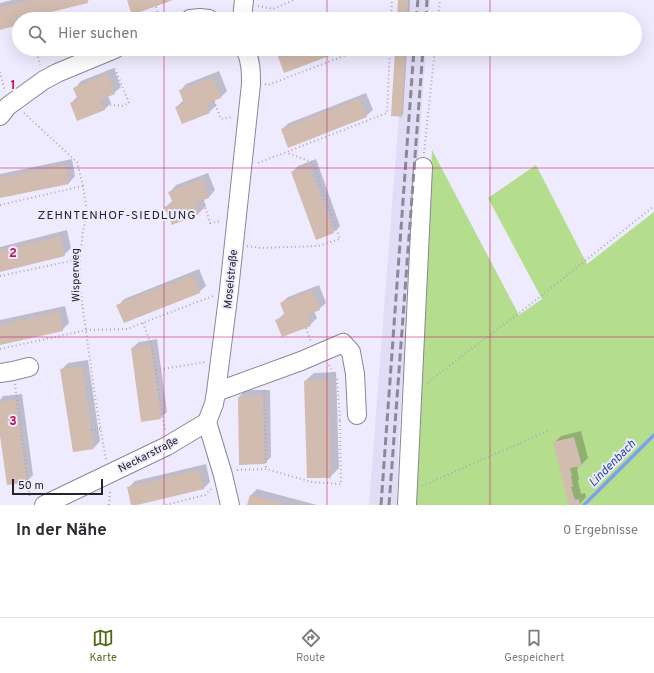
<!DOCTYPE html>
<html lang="de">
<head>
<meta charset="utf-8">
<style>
	:root { --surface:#fff; --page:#f7f7f7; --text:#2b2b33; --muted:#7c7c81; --line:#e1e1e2; --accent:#536816 }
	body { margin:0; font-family:Overpass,sans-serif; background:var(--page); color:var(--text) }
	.scale { position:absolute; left:12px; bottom:10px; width:91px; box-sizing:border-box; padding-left:4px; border:2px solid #25242c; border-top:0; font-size:11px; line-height:14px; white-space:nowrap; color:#25242c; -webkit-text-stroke:3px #eeebfe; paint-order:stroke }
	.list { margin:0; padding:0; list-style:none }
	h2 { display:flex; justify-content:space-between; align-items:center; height:52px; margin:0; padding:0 16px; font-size:17px }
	h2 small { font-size:13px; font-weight:400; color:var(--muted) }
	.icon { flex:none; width:22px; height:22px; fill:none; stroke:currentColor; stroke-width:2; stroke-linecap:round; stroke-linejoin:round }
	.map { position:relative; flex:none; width:654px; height:505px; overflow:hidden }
	.search { position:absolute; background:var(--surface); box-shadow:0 4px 16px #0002; left:12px; right:12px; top:12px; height:44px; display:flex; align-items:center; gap:10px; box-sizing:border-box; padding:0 14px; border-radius:22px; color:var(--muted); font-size:15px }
	.sheet { height:112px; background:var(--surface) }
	nav { display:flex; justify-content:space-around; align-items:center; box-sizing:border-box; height:56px; border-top:1px solid var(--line); background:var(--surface); font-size:11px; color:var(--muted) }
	nav a { display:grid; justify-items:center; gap:2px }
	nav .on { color:var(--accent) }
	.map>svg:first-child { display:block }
</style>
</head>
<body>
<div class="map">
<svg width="654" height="505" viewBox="0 0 654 505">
	<rect width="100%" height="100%" fill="#eeebfe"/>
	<!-- built -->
	<path fill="#e1ddf6" d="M408,0h22l-1,19h-23z
		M404,49h22l-28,402 -1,54h-28z"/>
	<!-- green -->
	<path fill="#b4dd8e" d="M432,150l87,165 23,-16 -54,-101 48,-33 51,99 67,-52v293h-67l11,-12 -1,-3 -14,15h-170l5,-118z"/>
	<!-- shadow -->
	<path fill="#0003" d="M12,0h77l-2,2 -32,8 -7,7 -8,2h-21v5l-19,5v-26z
		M399,0h11l-1,19h-11z
		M283,49h62l-67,5z
		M396,49h11l-4,65 -2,2z
		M114,68l7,19 -7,6 -6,3 3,7 -7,7 -33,-7 7,-7 -3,-8 6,-7z
		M219,71l8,20 -6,6 -7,3 2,6 -7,6 -33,-5 8,-7 -4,-9 6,-7z
		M366,93l7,17 -7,6 -84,13 7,-6z
		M72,159l3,17 -6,7 -69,14v-23z
		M316,159l24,67 -6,6 -42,-60 6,-6z
		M208,173l7,17 -6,7 -6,2 3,7 -7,7 -27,11 -6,-17 7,-7 -3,-8 6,-7z
		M67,230l4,18 -7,7 -64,16v-24z
		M199,269l7,17 -7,6 -81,14 6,-7z
		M319,285l7,18 -7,6 -5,2 3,7 -7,7 -33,-5 8,-7 -4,-10 7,-6z
		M65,306l4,17 -7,7 -62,14v-24z
		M157,339l10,73 -7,6 -28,-70 7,-6z
		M88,360l12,81 -6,7 -32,-79 6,-6z
		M336,372l3,96 -9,9 -25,-96 9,-8z
		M245,390h25l1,67 -6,6 -26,-66z
		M22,394l11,81 -7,7 -26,-55v-27l3,-4z
		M581,431l7,27 -7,7 -3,1v2l-1,1 2,10 -1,2 3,13 4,-1 1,4 -6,7 -10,1 -15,-63 6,-6z
		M206,464l4,18 -6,6 -72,17 -4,-17 7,-7z
		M257,489l60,16h-69l2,-9z"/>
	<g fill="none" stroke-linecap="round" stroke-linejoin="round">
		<!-- stream -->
		<path stroke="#7da1ec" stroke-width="3.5" d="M584,505l70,-70"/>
	</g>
	<!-- building -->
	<path fill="#d2bbaf" d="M31,0h56l1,3 -41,10 1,5 -4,1h-25v6l-19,5v-23z
		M127,0h46l-41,15z
		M398,0h10l-1,19h-10z
		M290,49h58l-64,24 -7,-19z
		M395,49h11l-4,68 -11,-1z
		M107,74l8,20 -15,6 5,10 -28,11 -7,-18 8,-3 -5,-12z
		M213,77l8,21 -15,6 4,9 -28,11 -7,-17 9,-3 -5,-14z
		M359,99l8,18 -79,31 -7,-19z
		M65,165l4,19 -69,14v-20z
		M309,165l25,68 -18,7 -25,-68z
		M202,179l7,19 -14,5 4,11 -27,11 -8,-18 9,-4 -5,-11z
		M60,236l5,20 -65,16v-21z
		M193,275l7,18 -76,30 -8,-18z
		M312,290l8,20 -13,5 4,11 -29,11 -7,-17 10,-4 -5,-13z
		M59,312l4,19 -63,14v-20z
		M151,345l10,74 -20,3 -10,-74z
		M82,366l12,83 -21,3 -13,-83z
		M328,380l3,98h-24l-3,-97z
		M263,396l2,68 -26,1 -1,-68z
		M16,400l11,83 -20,2 -7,-49v-34z
		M574,437l8,29 -12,2 2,8h-1l2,11h-2l4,13 4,-1 1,6h-11l-16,-63z
		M199,470l5,19 -67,16h-6l-4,-18z
		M250,495l34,9v1h-37z"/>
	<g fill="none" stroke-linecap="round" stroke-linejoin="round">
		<!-- minor casing -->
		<g stroke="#89869b" stroke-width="20">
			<path id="minor" d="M190,19l10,-1 9,1
				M242,19l2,-19
				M0,116l8,-10 36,-26 13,-7 58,-24
				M0,373l13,-2 16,-4
				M216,392l85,-31 42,-18 8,9 4,22 2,41
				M44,505l123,-59 40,-24
				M230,505l-7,-30 -16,-53 7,-18 2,-12 13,-102 22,-206c0,-12 0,-24 -6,-35
				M407,505l16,-338"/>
		</g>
		<!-- path -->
		<path stroke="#aba9b8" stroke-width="2" stroke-dasharray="1 3" stroke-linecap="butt" d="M258,6l15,3 21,-9
			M156,7l4,12
			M70,14l1,5
			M391,19l1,-19
			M438,19l2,-19
			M36,49l4,16
			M0,72l5,19
			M265,84l3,1 94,-36
			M214,101l7,18 12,-2
			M102,104l21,2 6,-3 -15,-37
			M24,113l53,49 6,24 4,26 -4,19 -3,28v28l15,110 11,63
			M424,153l11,-104
			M258,163l129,-50 3,-64
			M203,200l7,23 11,-2
			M0,205l83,-19
			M247,246l13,2 58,-2 22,-7 -28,-77 -25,-9
			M0,276l80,-17
			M143,323l9,24 13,84
			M306,328l5,14
			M0,349l87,-19 40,-1 86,-33
			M329,365l8,14 3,42
			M156,370l50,-8
			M427,383l39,-30 56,-42 132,-105
			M15,384l15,115
			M86,389l8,-1
			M264,390l2,79
			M91,430l9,-1
			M237,470l29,-1 46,13 29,2 -1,-63 3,-1
			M422,486l128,-56
			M109,505l1,-15
			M166,505l39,-10 6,-6"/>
		<!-- minor -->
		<use href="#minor" stroke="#fff" stroke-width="18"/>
		<!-- rail -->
		<path stroke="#8b8997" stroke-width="3" stroke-dasharray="8 4" stroke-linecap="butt" d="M416,19l2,-19
			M426,19l1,-19
			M381,505l33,-456
			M389,505l34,-456"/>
	</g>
	<!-- grid -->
	<path fill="none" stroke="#c2185b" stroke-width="1" stroke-opacity="0.55" d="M164,0v19M327,0v19M490,0v19M164,49v456M327,49v456M490,49v456M0,168h654M0,337h654"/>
	<g text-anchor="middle" stroke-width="4" stroke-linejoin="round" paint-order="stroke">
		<!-- street labels -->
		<g font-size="11" fill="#25242c" stroke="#eeebfe">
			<text transform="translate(75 275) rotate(-91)" y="4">Wisperweg</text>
			<text transform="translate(230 279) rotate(-84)" y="4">Moselstraße</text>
			<text transform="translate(148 454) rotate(-27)" y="4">Neckarstraße</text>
		</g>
		<!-- neighbourhood labels -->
		<g font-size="12" letter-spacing="1" fill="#25242c" stroke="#eeebfe">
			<text x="117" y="219">ZEHNTENHOF-SIEDLUNG</text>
		</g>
		<!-- water labels -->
		<g font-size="12" font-style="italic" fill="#2449a0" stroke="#eeebfe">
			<text transform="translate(612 463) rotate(-45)" y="4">Lindenbach</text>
		</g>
	</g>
	<g font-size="13" text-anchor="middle" font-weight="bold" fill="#c2185b" stroke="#eeebfe" stroke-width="4" stroke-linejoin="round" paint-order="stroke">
		<text x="13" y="89">1</text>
		<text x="13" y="257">2</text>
		<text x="13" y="425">3</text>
	</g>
</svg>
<div class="scale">50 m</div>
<div class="search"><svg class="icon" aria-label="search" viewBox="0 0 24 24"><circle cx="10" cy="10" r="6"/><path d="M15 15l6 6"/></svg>Hier suchen</div>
</div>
<section class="sheet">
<h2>In der Nähe<small>0 Ergebnisse</small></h2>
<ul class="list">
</ul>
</section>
<nav>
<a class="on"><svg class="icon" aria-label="map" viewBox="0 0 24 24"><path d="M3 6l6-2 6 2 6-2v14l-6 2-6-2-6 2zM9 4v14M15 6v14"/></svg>Karte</a>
<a><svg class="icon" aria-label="directions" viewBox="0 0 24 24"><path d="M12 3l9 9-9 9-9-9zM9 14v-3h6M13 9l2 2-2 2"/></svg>Route</a>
<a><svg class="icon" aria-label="saved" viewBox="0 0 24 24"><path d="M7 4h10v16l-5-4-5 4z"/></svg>Gespeichert</a>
</nav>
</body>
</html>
